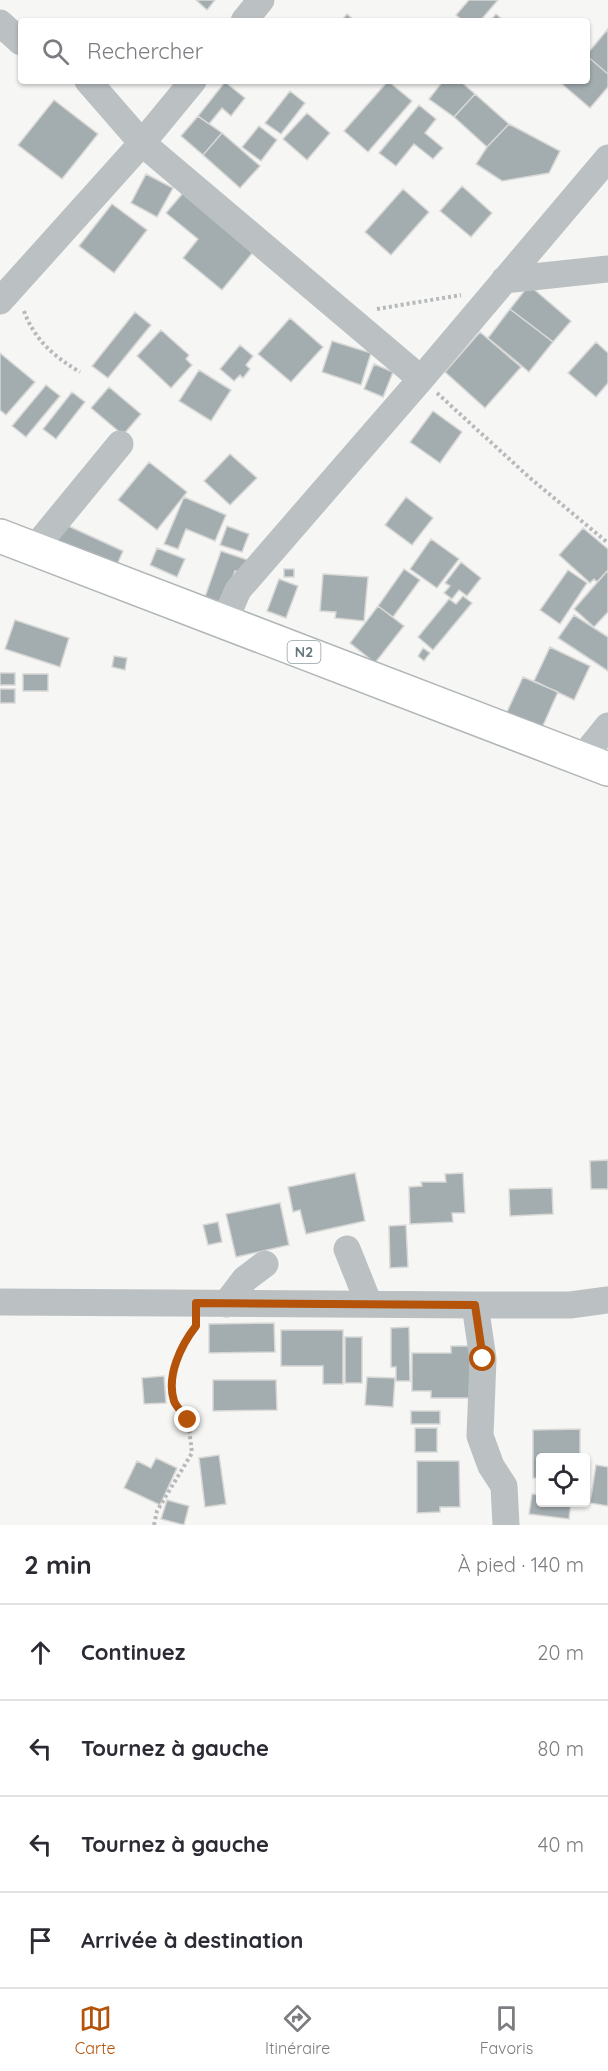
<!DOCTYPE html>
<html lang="fr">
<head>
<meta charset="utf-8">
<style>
	:root { --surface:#fff; --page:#f2f2f3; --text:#2b2b33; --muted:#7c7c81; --line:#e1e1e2; --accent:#b45309 }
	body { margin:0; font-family:Quicksand,sans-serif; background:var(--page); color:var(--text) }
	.controls { position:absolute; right:18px; bottom:18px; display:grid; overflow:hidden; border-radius:6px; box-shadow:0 2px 4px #0004 }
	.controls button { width:54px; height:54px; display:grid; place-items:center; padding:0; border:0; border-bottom:2px solid var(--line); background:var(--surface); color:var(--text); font:30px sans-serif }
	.stop { position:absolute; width:18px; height:18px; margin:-14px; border:4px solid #b45309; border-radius:50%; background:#fff }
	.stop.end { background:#b45309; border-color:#fff; box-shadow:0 2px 6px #0008 }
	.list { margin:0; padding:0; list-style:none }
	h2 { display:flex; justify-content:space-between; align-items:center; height:78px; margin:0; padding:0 24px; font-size:26px }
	h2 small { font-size:20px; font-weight:400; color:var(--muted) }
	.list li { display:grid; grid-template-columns:39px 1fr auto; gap:18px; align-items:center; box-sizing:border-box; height:96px; padding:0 24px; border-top:2px solid var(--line) }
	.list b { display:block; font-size:22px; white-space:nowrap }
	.list em { font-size:20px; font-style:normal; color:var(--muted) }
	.icon { flex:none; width:33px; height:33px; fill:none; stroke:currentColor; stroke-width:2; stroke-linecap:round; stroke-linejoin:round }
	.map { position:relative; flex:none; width:608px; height:1525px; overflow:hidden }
	.search { position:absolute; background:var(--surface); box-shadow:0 2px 4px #0004; left:18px; right:18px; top:18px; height:66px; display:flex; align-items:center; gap:15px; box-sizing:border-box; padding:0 21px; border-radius:6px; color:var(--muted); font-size:22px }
	.sheet { height:462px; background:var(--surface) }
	nav { display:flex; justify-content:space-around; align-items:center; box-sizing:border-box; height:84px; border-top:2px solid var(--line); background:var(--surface); font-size:16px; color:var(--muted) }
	nav a { display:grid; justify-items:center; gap:3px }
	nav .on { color:var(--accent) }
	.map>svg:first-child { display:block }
</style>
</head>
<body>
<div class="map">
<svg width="608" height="1525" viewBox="0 0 608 1525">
	<rect width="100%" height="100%" fill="#f6f6f4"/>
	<!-- building -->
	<path fill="#a3adb0" stroke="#d8d8d6" stroke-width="1.5" d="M196,0h19l-8,10z
		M469,0h29l-18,21h-17l-7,-6z
		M347,14l8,7h-14z
		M496,14l8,7h-14z
		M608,29v45l-21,-18v-2z
		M587,56l21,18v13l-18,21 -28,-24 2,-3h23z
		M388,81l24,20 -44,51 -24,-21z
		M443,81h17l15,13 -21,23 -25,-18z
		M225,82l20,16 -14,18 -9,-8 -13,16 -11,-8z
		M290,91l15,12 -24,31 -16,-11z
		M475,94l34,30 -22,23 -33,-30z
		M54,100l44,34 -36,45 -44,-34z
		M419,105l17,14 -11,14 18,15 -10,11 -19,-15 -18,22 -17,-13z
		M307,113l23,20 -23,27 -24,-21z
		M198,116l24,17 -19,22 -22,-19z
		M509,124l51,27 -11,22 -47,8 -26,-17 11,-17z
		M259,126l18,14 -16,21 -19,-14z
		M222,133l38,33 -20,22 -37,-33z
		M146,174l27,14 -16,29 -26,-14z
		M462,186l30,27 -21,24 -31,-26z
		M403,189l26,23 -38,43 -26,-23z
		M183,193l71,58 -32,39 -39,-32 15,-19 -32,-26z
		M112,204l35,26 -33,43 -35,-27z
		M529,285l42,36 -18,21 -43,-33z
		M510,309l43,33 -24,30 -41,-34z
		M135,312l16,13 -43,53 -16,-12z
		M290,318l33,29 -32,35 -33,-28z
		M161,330l28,25 -3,4 6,6 -21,23 -34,-32z
		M480,332l41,35 -36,41 -40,-36z
		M332,341l39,12 -10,32 -39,-13z
		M596,342l12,11v30l-12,14 -28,-24z
		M240,345l13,11 -7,9 4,4 -7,9 -3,-3 -6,6 -14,-12z
		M0,353l35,29 -29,33 -6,-5z
		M374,364l19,8 -10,25 -19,-8z
		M199,370l32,20 -20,31 -32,-20z
		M46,385l14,11 -34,41 -14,-11z
		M109,387l32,27 -18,21 -32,-27z
		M72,392l13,10 -29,37 -13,-10z
		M433,411l29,21 -22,31 -30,-21z
		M230,454l27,24 -27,27 -26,-24z
		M149,462l38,30 -30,38 -39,-30z
		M184,497l42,18 -11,26 -29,-12 -8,20 -14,-5z
		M406,497l27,21 -21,27 -27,-20z
		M64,524l59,27 -10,23 -59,-27z
		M227,526l22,8 -7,18 -22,-7z
		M583,528l25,21v21l-11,12 -3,-3 -4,4 -31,-28z
		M431,539l28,20 -22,29 -27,-19z
		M157,548l28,11 -8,18 -27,-12z
		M221,551l30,10 -5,13 -11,-3 -11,32 -19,-6z
		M461,562l20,16 -14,18 -8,-6 -7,9 -8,-6 6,-7 -5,-3z
		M284,569h10v8h-10z
		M404,569l16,11 -27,37 -15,-11z
		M568,570l19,13 -27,41 -20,-14z
		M608,570v42l-14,15 -20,-18z
		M323,574l45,3 -4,44 -29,-3 1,-6 -16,-1z
		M279,579l19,7 -12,32 -19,-7z
		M463,596l9,7 -39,47 -15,-13 31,-38 7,5z
		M378,606l26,20 -29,37 -25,-20z
		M574,615l34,22v34l-50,-33z
		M15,620l54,18 -9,29 -55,-18z
		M550,647l40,19 -16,34 -40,-19z
		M423,648l7,5 -6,8 -6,-5z
		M114,656l13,2 -2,12 -13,-3z
		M0,673h15v12h-15z
		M23,674h25v17h-25z
		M523,677l35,15 -17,38 -35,-16z
		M0,689h15v14h-15z
		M608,1160v29h-17l-1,-28z
		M355,1173l10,48 -59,13 -6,-24 -7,2 -5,-25z
		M463,1173l2,40h-13l1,9 -43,2 -1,-37 13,-1 -1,-4h25l-1,-8z
		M552,1188l1,26 -43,2 -1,-27z
		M280,1203l9,42 -53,12 -10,-43z
		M218,1222l4,20 -14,3 -5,-20z
		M406,1225l2,42 -18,1 -1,-42z
		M274,1323l1,29 -66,1v-29z
		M409,1327l1,54h-14v-14h-5v-39z
		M281,1330h62v54h-20v-18h-42z
		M345,1337h17v46h-17z
		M451,1346h19l1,52h-40v-7h-19v-38h39z
		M164,1376l2,27 -22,1 -2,-26z
		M367,1377l28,1 -2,29 -28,-2z
		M213,1380h63l1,30 -64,1z
		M411,1411h29v13h-29z
		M415,1428h22v24h-22z
		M580,1429v29h-40v20h-7v-48z
		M219,1455l7,49 -21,3 -6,-49z
		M156,1458l21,10 -17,37 -36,-17 13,-27 14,7z
		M417,1461h42l1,46h-20v5l-23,1z
		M596,1465l12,2v39l-18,-3z
		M532,1494l8,1v7h31l-2,17 -40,-5z
		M167,1500l22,6 -5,19 -23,-6z"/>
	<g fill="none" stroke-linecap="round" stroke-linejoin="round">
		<!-- highway casing -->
		<g stroke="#b1b6b8" stroke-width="36">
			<path id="highway" d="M0,536l608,233"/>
		</g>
		<!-- path -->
		<path stroke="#b6babc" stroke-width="4" stroke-dasharray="3 3" stroke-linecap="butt" d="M377,309l84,-14
			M24,311c10,28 30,46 56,61
			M437,393l93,85 78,65
			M154,1525l3,-14 35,-58 -4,-33 -14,-19 -1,-26 12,-35 10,-13"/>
		<!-- minor -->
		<path stroke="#bbc1c3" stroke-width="27" d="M244,21l17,-21
			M0,23l21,19
			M88,81l54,62 279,236
			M504,280l104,-11
			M0,301l142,-158 51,-62
			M33,550l87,-106
			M224,622l14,-32 183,-211 187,-221
			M582,758l26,-32
			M347,1249l22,55
			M0,1302l475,3h95l38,-5
			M226,1304l19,-25 20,-15
			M475,1305l8,54 -3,77 11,30 13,20 2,39"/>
		<!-- highway -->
		<use href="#highway" stroke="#fff" stroke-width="33"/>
	</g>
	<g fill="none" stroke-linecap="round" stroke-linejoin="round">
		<!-- route -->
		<path stroke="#b45309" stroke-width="8" d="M188,1420c-4,-6 -12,-13 -14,-19 -8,-25 7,-56 22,-75v-23l279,2 8,54"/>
	</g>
	<g text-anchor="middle" stroke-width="6" stroke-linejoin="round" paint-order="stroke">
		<!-- shield labels -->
		<rect fill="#fff" stroke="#929fa3" stroke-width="1.5" x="287.5" y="641" width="33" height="22" rx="4.5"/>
		<g font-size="14" font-weight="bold" fill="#64767c">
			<text x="304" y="657">N2</text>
		</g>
	</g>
</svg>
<div class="controls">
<button><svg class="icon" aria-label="locate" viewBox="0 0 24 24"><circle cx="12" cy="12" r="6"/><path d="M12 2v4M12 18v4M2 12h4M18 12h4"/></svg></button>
</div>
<div class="stop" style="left:483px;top:1359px"></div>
<div class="stop end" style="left:188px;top:1420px"></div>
<div class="search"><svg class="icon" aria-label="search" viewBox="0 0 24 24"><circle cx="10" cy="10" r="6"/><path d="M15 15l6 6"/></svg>Rechercher</div>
</div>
<section class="sheet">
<h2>2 min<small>À pied · 140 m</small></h2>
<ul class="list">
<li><svg class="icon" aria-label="ahead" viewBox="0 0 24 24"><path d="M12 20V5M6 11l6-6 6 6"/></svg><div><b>Continuez</b></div><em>20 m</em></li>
<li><svg class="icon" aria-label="left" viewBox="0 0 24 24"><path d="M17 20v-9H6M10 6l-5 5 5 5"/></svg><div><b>Tournez à gauche</b></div><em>80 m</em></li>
<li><svg class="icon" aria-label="left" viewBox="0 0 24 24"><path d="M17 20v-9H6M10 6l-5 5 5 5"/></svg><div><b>Tournez à gauche</b></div><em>40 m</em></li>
<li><svg class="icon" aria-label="arrive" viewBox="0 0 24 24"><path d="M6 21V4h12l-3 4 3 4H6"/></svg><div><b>Arrivée à destination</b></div></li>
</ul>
</section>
<nav>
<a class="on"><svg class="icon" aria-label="map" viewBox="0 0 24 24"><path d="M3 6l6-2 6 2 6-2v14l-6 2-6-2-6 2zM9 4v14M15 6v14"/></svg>Carte</a>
<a><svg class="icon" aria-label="directions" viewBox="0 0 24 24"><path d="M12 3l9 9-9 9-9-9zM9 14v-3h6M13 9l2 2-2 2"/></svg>Itinéraire</a>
<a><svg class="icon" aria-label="saved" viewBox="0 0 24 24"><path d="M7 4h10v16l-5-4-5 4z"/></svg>Favoris</a>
</nav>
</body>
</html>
